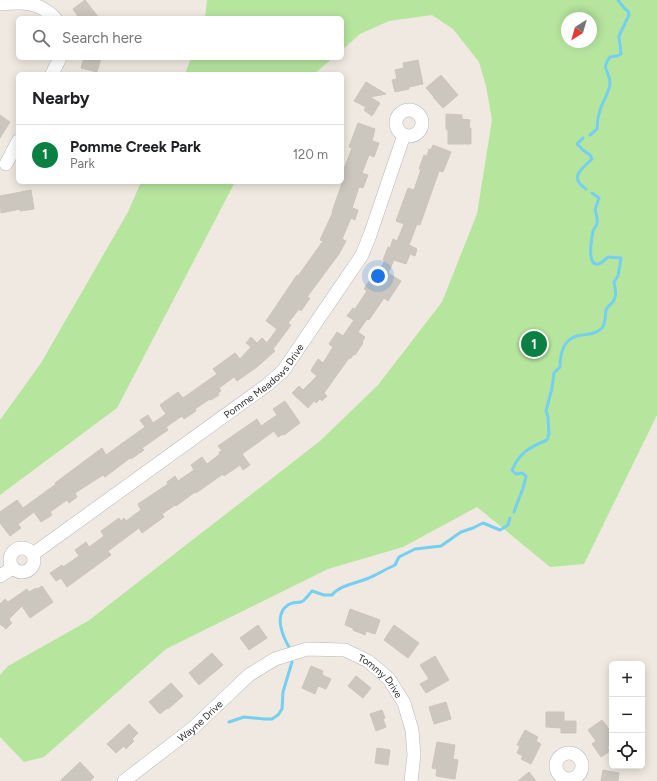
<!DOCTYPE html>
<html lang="en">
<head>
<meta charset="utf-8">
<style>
	:root { --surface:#fff; --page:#f2f2f2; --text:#202124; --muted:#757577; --line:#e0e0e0; --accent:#0b8043 }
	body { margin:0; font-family:Figtree,sans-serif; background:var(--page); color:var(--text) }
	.controls { position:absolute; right:12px; bottom:12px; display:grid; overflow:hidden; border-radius:6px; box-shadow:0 2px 10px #0003 }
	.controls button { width:36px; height:36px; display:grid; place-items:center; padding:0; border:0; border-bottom:1px solid var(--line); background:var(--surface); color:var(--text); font:20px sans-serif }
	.compass { position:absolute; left:561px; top:12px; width:36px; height:36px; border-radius:50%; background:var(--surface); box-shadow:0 2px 10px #0003; rotate:217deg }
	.you { position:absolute; left:378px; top:276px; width:14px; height:14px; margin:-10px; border:3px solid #fff; border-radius:50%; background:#1a73e8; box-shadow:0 0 0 6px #1a73e833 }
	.badge { display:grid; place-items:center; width:26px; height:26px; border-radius:50%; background:var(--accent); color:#fff; font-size:13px; font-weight:700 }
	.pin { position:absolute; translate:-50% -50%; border:2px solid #fff; box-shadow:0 1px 4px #0006 }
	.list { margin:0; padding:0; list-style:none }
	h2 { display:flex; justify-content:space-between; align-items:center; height:52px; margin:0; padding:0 16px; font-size:17px }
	h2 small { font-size:13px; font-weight:400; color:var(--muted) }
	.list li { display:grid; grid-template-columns:26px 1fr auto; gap:12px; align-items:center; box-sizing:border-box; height:60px; padding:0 16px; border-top:1px solid var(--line) }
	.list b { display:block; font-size:15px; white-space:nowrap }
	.list p { margin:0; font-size:13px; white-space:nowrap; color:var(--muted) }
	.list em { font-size:13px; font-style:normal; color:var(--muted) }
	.icon { flex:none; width:22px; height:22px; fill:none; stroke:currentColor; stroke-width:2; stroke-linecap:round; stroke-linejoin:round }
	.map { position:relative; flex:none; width:657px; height:781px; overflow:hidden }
	.search { position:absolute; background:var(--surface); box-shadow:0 2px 10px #0003; left:16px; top:16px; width:328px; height:44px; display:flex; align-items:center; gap:10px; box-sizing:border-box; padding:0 14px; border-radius:6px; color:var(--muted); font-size:15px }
	.panel { position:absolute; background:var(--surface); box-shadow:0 2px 10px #0003; left:16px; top:72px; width:328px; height:112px; border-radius:6px }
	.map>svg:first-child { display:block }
</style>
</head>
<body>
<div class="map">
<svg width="657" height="781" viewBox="0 0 657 781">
	<rect width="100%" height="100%" fill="#efe9e1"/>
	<!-- green -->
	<path fill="#b6e59e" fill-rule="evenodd" d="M207,0h450v415l-73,149 -34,3 -73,-60 -74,40 -75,22 -162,80 -122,108 -20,5 -24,-25v-62l8,-9 80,-45 232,-180 58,-56 64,-83 35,-88 15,-94 -6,-34 -7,-24 -26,-33 -21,-14 -43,6 -29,13 -18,16v-32h-137zM567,18h24v24h-24z
		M191,58h142l-19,16h-129z
		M141,182h94l-118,226 -117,87v-75l41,-57 87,-151z"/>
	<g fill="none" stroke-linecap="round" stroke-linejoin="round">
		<!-- stream -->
		<path stroke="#75cff0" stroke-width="3" d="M590,135l7,-6c0,-6 1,-13 3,-19 2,-7 10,-19 10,-27 0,-13 -10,-13 0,-26l7,-1 4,-2 -2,-18 10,-21 -1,-4 -3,-2 -7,-9
			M583,138l-6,6 6,6 7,5 2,4c-10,10 -24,18 -6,30
			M514,512c4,-12 10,-23 12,-36l-4,-3 -6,1 -4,-4c8,-18 18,-23 35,-30l2,-6 -1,-17 -2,-6 6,-23 2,-15 6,-6c0,-16 4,-30 22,-32 7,-1 14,-1 20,-7 4,-5 3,-13 4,-18 1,-3 4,-5 6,-7 6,-7 3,-13 2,-21l4,-6 3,-18 -13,-1c-3,2 -6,6 -10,7 -12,2 -6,-27 -5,-33 1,-3 4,-5 4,-8 1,-5 -1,-9 -2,-13l4,-12 -7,-5
			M290,649c-7,-12 -17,-34 -2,-44 4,-3 9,-2 13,-3 4,-1 8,-8 11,-11l12,4h8c8,-10 25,-12 37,-17 9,-4 17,-9 26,-13l4,-8 16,-8 26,-3 20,-14 12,-4 10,-5 17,7 8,-5 2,-7
			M229,722l15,-5 21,2h7l6,-4 4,-6 1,-17 9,-30"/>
	</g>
	<!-- building -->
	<path fill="#cbc7bf" stroke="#cbc5ba" d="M85,0l14,18h-20l-6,-9z
		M84,58h17l-4,14 -16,-4z
		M418,60l5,24 -14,3v2l-14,3 -3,-12 5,-1 -2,-9 9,-2 -1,-5z
		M441,75l17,20 -15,13 -10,-11h1l-8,-9z
		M366,82l20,12 -16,3 10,6 -8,13 -8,-6 2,-3 -12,-6z
		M446,114l16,1v4l8,1 -1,8h2v16h-23v-14l-2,-1z
		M0,115l10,7 -10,16z
		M358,123l17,6 -3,12 7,2 -5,14 -5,-2 -7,18 6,2 -5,13 -4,-1 -7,21 6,2 -3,10 -4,-2 -9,21 4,2 -7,13 -32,43 3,1 -9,13 -2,-2 -11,14 3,2 -18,24 2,2 -18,16 -20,14 -3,-4 -15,11 2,3 -3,2 1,2 -8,5 -1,-1 -15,10 1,2 -12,8 -2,-3 -16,11 2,3 -26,18 2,2 -13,9 -1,-1 -25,19 -2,-2 -28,18 2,4 -8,6 -2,-3 -17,12 2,3 -11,7 -7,-10 -16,12 3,4 -11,8 -10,-13v-11l17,-12 6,8 33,-24 -1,-1 47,-35 4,7 39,-28 -5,-7 8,-5 5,8 13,-9 -6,-9 18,-13 5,6 34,-24 -4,-5 22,-16 5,6 11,-12 -5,-4 5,-6 6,6 5,-5 5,5 10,-14 -11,-8 31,-46 1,1 25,-35 -3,-1 13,-28h-1l10,-29v-9l10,-26 -3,-1z
		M433,145l18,7 -8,20 -4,-1 -19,54 -3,-1 -8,21 8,4 -2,7 -5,-2 -4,10 -12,-4 -6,13 13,8 -13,20 -4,-3 -15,22 -2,-1 -9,13 7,5 -3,5 1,1 -8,12 -1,-1 -4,5 -1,-1 -25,35 3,3 -5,5 -2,-2 -4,4 -2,-2 -6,7 -16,-15 7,-7 4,4 14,-14 -6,-5 2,-4 5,-8 5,4 10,-16 -4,-3 8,-12 6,4 11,-16 -7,-4 6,-8 2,1 12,-18 -3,-2 8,-12 1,1 12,-17 -2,-1 5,-13 2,1 3,-9 4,2 7,-17 -8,-3 12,-33 6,2 7,-21h-2l5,-14 3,1 2,-7 2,1z
		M31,190l3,19 -14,2v-2l-19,4 -1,-17z
		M285,401l15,22 -16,12 -1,-1 -5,3 -4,-6 -32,23 8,11 -7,5 -3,-5 -16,11 -1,-2 -27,19 -1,-1 -19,14 -1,-1 -13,9 2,3 -22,16 -3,-5 -31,23 3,4 -44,32 -6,-9 -5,3 -6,-8 12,-8 1,2 16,-11 -4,-6 11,-8 3,5 15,-11 -3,-5 18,-13 2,3 3,-3 2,3 15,-11 -3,-6 30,-20 -1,-2 8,-6 3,5 16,-11 -3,-5 11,-8 5,7 13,-10 -1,-2 3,-1 -4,-5 23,-16 16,-11 4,7 16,-11 -4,-6z
		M42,586l11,16 -23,16 -8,-12 -13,13 3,4 -6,6 -6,-5v-20l5,-5 3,3 19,-13 2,3 7,-4 1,1z
		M350,609l30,11 -5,14 -9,-3 -1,4 -12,-5v-2l-8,-3z
		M258,625l9,13 -18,12 -9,-12z
		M394,625l25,18 -11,15 -24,-18z
		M212,653l11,12 -24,20 -10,-12z
		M435,656l14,24 -23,13 -6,-9 9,-5 -9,-14z
		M311,666l12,5 -1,4 9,4 -5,10 -8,-3 -3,8 -13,-6z
		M356,676l15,12 -8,10 -15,-12z
		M171,683l12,13 -15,13 -1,-1 -7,6 -11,-12z
		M446,702l5,17 -17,5 -5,-17z
		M382,710l3,8 -2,1 3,8 -10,4 -6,-17z
		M546,712h18v9h12v12h-15v-5l-15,-1z
		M602,720l10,13v11l-5,3 3,4 -9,6 -9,-13 4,-3 -8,-11z
		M129,724l9,9 -6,6 2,2 -8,8 -2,-3 -8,7 -9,-9z
		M525,730l13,7 -2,4 5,3 -10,20 -10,-5 2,-3 -6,-3 3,-7 -3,-1z
		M437,742l18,3 -2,14 5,1 -3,19 -19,-3 1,-7 -5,-1z
		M377,748l13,2 -2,15 -13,-2z
		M80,762l14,15 -4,4h-30z
		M603,770l16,3 -1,8h-17z
		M529,772l7,9h-18z"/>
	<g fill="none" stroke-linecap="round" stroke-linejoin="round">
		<!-- minor casing -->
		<g stroke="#b4b7c1" stroke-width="14">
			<g id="minor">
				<path d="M0,4c23,-2 38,-3 55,14"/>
				<path d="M52,74l8,-16"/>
				<circle cx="409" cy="123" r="13"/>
				<path d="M6,164l12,-23"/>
				<circle cx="22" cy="560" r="12"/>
				<path id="s1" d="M33,554l234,-169 16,-14 79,-116 8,-20 34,-100"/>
				<path d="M0,576l12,-8"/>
				<circle cx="569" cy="766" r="13"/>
				<path id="s2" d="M124,781l69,-53 56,-53 26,-16 32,-10 38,1 23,11 21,18 15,24 8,27 2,25 -3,26"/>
			</g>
		</g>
		<!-- minor -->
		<use href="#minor" stroke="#fff" stroke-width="13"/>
	</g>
	<g text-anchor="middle" stroke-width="3.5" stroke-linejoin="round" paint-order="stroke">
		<!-- street labels -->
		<g font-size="10" fill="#2e2e2e" stroke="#fff">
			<text dy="4" stroke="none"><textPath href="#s1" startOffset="289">Pomme Meadows Drive</textPath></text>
			<text dy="4" stroke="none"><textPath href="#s2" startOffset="311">Tommy Drive</textPath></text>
			<text dy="4" stroke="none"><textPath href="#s2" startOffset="97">Wayne Drive</textPath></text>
		</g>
	</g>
</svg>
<div class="controls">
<button>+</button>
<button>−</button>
<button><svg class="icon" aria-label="locate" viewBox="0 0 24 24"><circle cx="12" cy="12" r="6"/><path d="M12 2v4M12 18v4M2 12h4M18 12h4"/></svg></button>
</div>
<svg class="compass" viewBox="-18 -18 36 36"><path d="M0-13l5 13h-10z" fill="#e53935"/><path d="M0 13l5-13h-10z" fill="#757577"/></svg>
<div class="you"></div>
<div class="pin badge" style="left:534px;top:344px">1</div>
<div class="search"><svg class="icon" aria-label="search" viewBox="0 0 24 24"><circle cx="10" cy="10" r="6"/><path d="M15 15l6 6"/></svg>Search here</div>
<section class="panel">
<h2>Nearby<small></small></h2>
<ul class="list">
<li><span class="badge">1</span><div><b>Pomme Creek Park</b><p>Park</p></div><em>120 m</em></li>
</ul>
</section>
</div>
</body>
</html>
